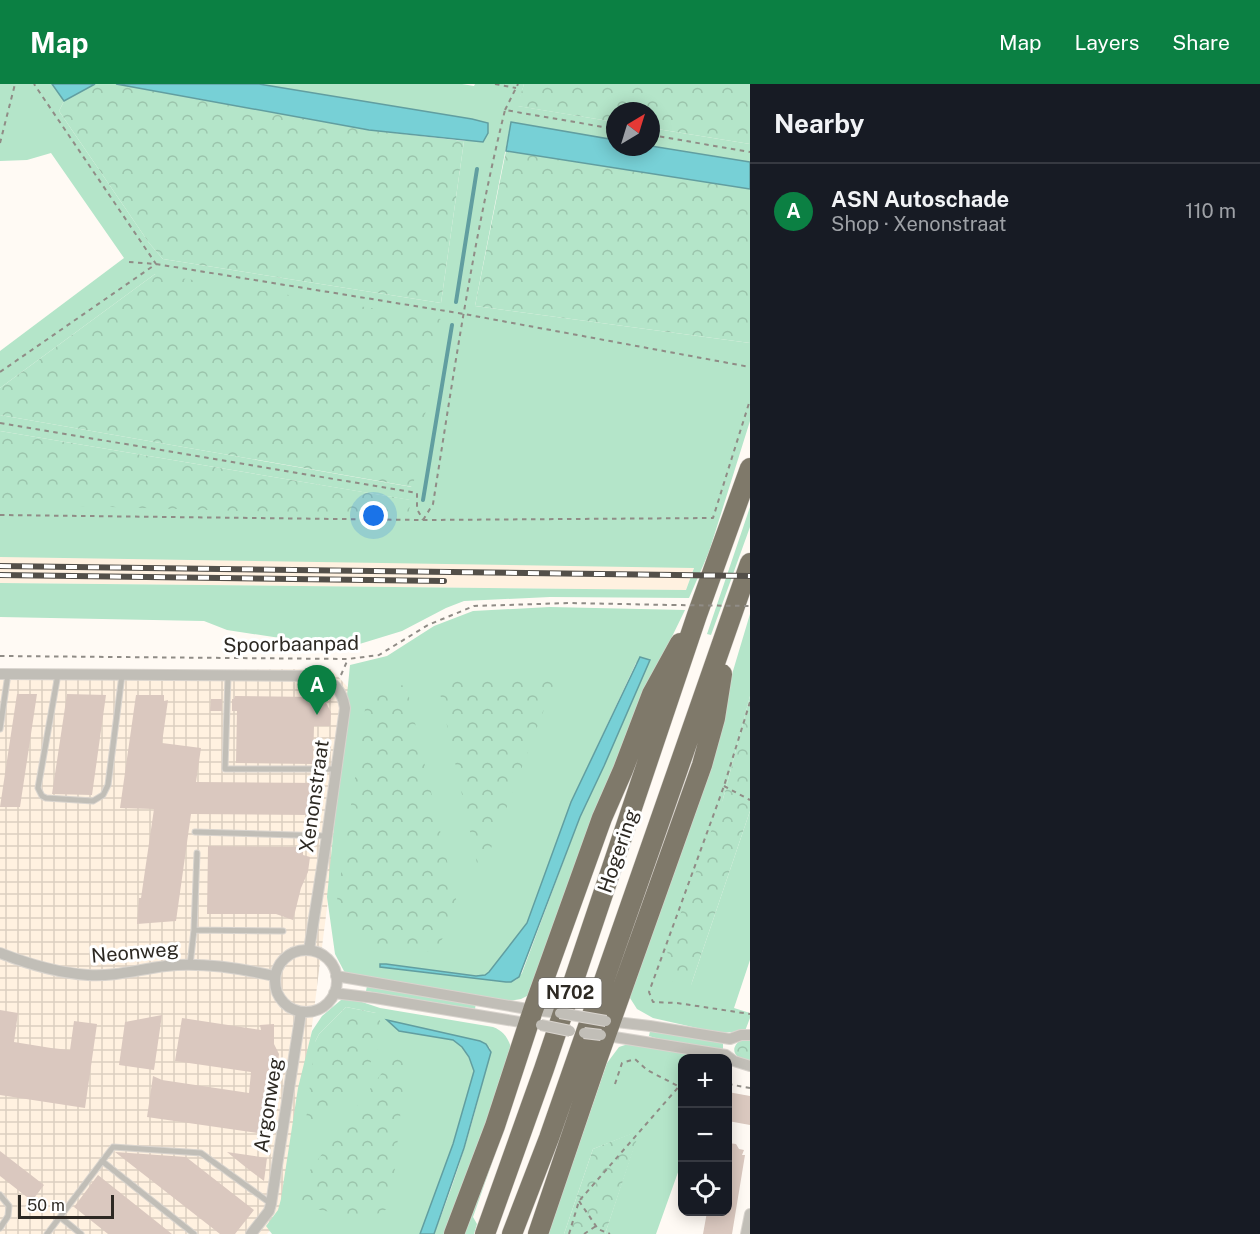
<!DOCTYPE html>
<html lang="en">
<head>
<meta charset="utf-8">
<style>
	:root { --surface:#171b24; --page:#242831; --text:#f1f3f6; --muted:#9ea1a6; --line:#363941; --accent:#0b8043 }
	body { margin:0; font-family:"Public Sans",sans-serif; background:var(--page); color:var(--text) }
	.controls { position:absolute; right:18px; bottom:18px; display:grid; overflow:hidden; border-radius:12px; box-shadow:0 3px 15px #0003 }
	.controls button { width:54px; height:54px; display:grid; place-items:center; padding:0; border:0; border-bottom:2px solid var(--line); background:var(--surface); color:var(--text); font:30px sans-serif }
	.compass { position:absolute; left:606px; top:18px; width:54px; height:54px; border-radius:50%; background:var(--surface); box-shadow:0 3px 15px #0003; rotate:38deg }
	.scale { position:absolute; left:18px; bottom:15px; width:96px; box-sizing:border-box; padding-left:6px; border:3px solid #2d2923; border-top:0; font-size:16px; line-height:21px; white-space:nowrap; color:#2d2923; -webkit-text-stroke:4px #fff; paint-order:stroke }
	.you { position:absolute; left:374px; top:432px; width:21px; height:21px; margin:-15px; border:4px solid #fff; border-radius:50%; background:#1a73e8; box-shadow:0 0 0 9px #1a73e833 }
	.badge { display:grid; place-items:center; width:39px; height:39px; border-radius:50%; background:var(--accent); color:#fff; font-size:20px; font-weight:700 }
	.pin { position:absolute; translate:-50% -50px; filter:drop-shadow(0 2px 3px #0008) }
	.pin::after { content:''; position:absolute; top:32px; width:21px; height:18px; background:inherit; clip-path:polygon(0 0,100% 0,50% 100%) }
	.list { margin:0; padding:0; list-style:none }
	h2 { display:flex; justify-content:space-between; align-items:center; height:78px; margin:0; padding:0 24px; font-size:26px }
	h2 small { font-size:20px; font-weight:400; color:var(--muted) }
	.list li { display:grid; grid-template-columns:39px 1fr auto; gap:18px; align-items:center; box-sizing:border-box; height:96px; padding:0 24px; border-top:2px solid var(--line) }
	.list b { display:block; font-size:22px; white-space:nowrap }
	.list p { margin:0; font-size:20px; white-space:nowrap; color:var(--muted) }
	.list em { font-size:20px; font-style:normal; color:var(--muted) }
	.icon { flex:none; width:33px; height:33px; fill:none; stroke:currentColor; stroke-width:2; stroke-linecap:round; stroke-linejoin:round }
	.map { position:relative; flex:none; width:750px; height:1150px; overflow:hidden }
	header { display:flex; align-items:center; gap:36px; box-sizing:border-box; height:84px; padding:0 30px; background:var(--accent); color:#fff }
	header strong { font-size:28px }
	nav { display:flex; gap:33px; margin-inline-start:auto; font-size:21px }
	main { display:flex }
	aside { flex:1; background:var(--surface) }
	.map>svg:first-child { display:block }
</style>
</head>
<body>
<header>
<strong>Map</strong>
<nav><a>Map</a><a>Layers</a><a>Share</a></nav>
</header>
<main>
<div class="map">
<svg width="750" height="1150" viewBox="0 0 750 1150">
	<defs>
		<pattern id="industrial-grid" width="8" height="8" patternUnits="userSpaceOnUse" patternTransform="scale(1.5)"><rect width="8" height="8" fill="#fff1e0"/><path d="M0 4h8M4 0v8" fill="none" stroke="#dbcfc0"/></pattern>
		<pattern id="forest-crowns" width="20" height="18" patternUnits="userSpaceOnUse" patternTransform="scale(1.5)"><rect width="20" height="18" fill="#b4e5c9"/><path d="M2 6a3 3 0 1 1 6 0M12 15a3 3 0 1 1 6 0" fill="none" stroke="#9bc4ac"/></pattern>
	</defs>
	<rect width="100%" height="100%" fill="#fffaf4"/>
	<!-- built -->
	<path fill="#fff1e0" d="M0,473h58l636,10 -8,23 -686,-7z"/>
	<!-- industrial -->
	<path fill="url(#industrial-grid)" d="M331,585l23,25 -65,514 -22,26h-267v-562z"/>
	<!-- grass -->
	<path fill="#b4e5c9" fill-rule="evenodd" d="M0,0h52l12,17 -5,10 90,132 14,16 278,44 23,-162h19l-11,-22 -213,-35h203l12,2 1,-2h49l-6,22 97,16v18l-104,-18 -36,184 275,37v78l-41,131 -20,46 -139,-1 -86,4 -18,7 -44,23 -49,15h-21l-105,-16 -23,-9 -204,-4v-34l686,7 8,-22 -694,-11v-51l410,-6 -410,-69v-16l412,72 -257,-213 -155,114v-37l124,-93 -73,-105 -24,7 -27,1z
		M651,44l99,16v18l-99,-16z
		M750,423v20l-39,108 -4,-1z
		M550,523l135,3 -21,43 -133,341 -10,5 -12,2 -164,-28 -10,-19 -8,-57 23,-232 37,-9 47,-30 39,-15zM650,576l-46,106 -24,51 -58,156 -6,7 -10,2 -126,-15 6,-3 90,12 9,-1 4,-3 38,-49 44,-121 65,-139z
		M750,530v82l-27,103 -32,186 59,-174v149l-16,48 16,5v5l-5,13 -26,2 -66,-15 -16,-9 -7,-11 -1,-6 98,-301z
		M367,902l109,17 -1,6 -109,-18z
		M345,914l11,2 24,8 113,19c11,4 16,12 19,24l-63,183h-15c24,-60 43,-122 56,-186l-10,-7 -90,-19 10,9 53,9 9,7 7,10 5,14 -21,73 -33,90h-148l-6,-8 12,-16 3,-11 17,-111 14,-57 10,-15 19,-16zM346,923l30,6 -61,29 4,-8z
		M650,947l73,12v6l-2,2 -52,-9 -20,-6z
		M631,959l87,15h-36v103l-26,73h-51l34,-103 -46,18 -29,85h-16l59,-171 12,-16z
		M513,1019l-40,114 4,7 -3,10h-15l47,-127z"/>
	<!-- forest -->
	<path fill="url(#forest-crowns)" d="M95,0h21l253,46 95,11 -23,162 -278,-44 -14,-16 -90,-132 5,-10z
		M524,0h226v60l-99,-16v-17h-36v11l-98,-16z
		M506,67l244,38v154l-275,-37z
		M155,190l286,45 -28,168 -413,-72v-27z
		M0,347l411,69 -3,16 -330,-10h-78z
		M436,591l120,3 -76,199z
		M406,600l53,228 -25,40 -69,-6 -30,-32 32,-218z
		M750,612v115l-59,174 -17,3 -7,-38 56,-151z
		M346,923l30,6c26,34 -44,95 -66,119l-5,-3 10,-87 4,-8z
		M742,955l8,1v22c-14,-2 -23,-13 -8,-23z
		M398,967l8,7 -15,149 -23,12 -69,-13 6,-29z
		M640,1046l-35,104h-41l29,-85z"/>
	<!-- water -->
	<path fill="#77d0d6" stroke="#619ea0" stroke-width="1.5" d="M52,0h43l-31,17z
		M116,0h143l213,35 16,4v10l-5,9 -114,-12z
		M511,38l104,18v7l36,-1 99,16v27l-244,-38z
		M640,573l10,3 -46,106 -24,51 -61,160 -8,5h-5l-126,-15v-3h6l90,12 9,-1 4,-3 38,-49 44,-121z
		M387,936l93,21 6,3 5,8 -27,96 -30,86h-14l33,-90 21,-73 -5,-14 -7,-10 -9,-7 -54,-9z"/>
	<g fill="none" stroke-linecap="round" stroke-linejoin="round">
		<!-- stream -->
		<path stroke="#619ea0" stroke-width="4" d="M456,218l21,-133
			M423,416l29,-175"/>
	</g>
	<!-- building -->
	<path fill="#dac8bf" d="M17,610h20l-17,113h-20z
		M67,610l39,1 -14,100 -40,-1z
		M136,611h28v6l4,-1 -6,43 39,5 -5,34 126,1 -5,29h-7v3l-119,-1 -15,107 -39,3 2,-26h2l13,-89 -34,-1z
		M235,612l81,1 9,4 6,11 -1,14h-16l-1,38 -77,-1 1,-52h-5v-12h2z
		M211,615h11v12h-12z
		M208,762l95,1v8l7,2 -2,15 -7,16 -8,32 -17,-6h-69z
		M0,926l18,3 -4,29 37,6 19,2 4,-29 23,3 -12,84 -85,-13z
		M162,931l-8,55 -35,-5 6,-43z
		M182,934l79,12 -1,-5 14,-1v20l5,10 -2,17h-10l-2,22 12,2 -6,40 -124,-18 6,-41 9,4 87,13 2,-21 -76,-11z
		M728,1008l22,4v29l-22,-4z
		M728,1059l8,1 3,5 5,1 -2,5h3l-13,79h-29l4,-22h21z
		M0,1067l44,34 -12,16 -32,-25z
		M115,1068l71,5 68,53 -19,24h-15z
		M227,1068l40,6 -3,23 -16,-12z
		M98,1091l74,59h-64l-34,-27z"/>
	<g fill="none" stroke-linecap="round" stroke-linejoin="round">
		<!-- lane casing -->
		<g stroke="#d9d4ce" stroke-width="7">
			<path id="lane" d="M58,590l-20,114 4,8 4,2 47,3 10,-6 5,-10 14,-110
				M228,591l-3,94h111
				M0,645l8,-55
				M195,748l132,4
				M194,846l89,1
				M190,881l4,-35 3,-77
				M102,1077l92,73
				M0,1111l9,11 -1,10 -8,12
				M60,1133l21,17
				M47,1150l66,-87 88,6 69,50"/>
		</g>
		<!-- street casing -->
		<g stroke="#d9d4ce" stroke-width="12">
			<path id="street" d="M0,590l319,2c16,6 23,15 26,32l-18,128 -18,114
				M275 897a31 31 0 1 1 62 0a31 31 0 1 1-62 0Z
				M0,869c28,11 58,20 88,22 26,2 52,-6 78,-9 36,-4 73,2 108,10
				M336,892l197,34 27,3
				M334,909l41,5 157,26
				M608,937l42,5 80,13 11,-4h9
				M602,951l124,20 8,6 16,5
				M251,1150l18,-23 2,-7 30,-192
				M746,1150l4,-20"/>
		</g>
		<!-- highway casing -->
		<g stroke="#d9d4ce" stroke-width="21">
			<path id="highway" d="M454,1150l41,-108 38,-116 69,-192 21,-48 29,-76 28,-51
				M485,1150l59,-165 153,-454 53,-147
				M512,1150l37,-96 201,-575
				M538,1150l59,-174 105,-295 13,-47 7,-44"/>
		</g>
		<!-- path -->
		<path stroke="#908c86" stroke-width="2" stroke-dasharray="4.5 4.5" stroke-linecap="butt" d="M495,0l21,4
			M505,26l13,-26
			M651,51l99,17
			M0,59l15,-59
			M129,178l27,2 308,50 286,53
			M0,288l156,-108 -122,-180
			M0,339l417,70v16l6,11
			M0,431l423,5 290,-2 37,-118
			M423,436l10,-16c21,-132 40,-264 72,-394l110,19
			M0,572l348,3 31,-4 49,-30 46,-19 95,-3 103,2
			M341,591l7,-16
			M750,618l-26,84 -75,206 4,10 24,1 73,11
			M724,702l26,14
			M615,1000l7,-21 13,-4 12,11 31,16
			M728,1000l22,4
			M579,1117l19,28 12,5
			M569,1150l10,-33 103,-118
			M584,1150l12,-8"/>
		<!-- lane -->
		<use href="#lane" stroke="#c1beb7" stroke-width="5"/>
		<!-- street -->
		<use href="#street" stroke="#c1beb7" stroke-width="10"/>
		<!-- highway -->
		<use href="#highway" stroke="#7f796a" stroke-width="20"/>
		<!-- rail casing -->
		<g stroke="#534f49" stroke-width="6">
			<path id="rail" d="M0,482l750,10
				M0,491l444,6"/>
		</g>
		<!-- rail -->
		<use href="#rail" stroke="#fff" stroke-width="4" stroke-dasharray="11" stroke-linecap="butt"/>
		<!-- street-bridge casing -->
		<g stroke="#d9d4ce" stroke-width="12" stroke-linecap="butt">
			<path id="street-bridge" d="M560,929l46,8
				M541,941l29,6
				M584,949l17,2"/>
		</g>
		<!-- path-bridge -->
		<path stroke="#908c86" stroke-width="2" stroke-dasharray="4.5 4.5" stroke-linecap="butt" d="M672,521l78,1"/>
		<!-- street-bridge -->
		<use href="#street-bridge" stroke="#c1beb7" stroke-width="10"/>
	</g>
	<g text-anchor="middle" stroke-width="6" stroke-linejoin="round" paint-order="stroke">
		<!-- shield labels -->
		<rect fill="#fff" stroke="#6c6965" stroke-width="1.5" x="538.5" y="894" width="63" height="30" rx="4.5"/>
		<g font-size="18" font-weight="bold" fill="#2d2923">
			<text x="570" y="915">N702</text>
		</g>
		<!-- street labels -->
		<g font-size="20" fill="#2d2923" stroke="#fff">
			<text transform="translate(291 560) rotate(-1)" y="7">Spoorbaanpad</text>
			<text transform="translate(314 712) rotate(-82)" y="7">Xenonstraat</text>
			<text transform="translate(618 767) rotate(-71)" y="7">Hogering</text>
			<text transform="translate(135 868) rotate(-5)" y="7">Neonweg</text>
			<text transform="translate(268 1021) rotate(-81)" y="7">Argonweg</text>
		</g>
	</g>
</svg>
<div class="controls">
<button>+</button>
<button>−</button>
<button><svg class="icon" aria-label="locate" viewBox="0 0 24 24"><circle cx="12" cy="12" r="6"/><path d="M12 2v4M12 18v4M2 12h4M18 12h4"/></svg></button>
</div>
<svg class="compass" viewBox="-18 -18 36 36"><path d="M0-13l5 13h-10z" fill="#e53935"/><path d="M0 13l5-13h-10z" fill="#9ea1a6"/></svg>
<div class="scale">50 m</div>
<div class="you"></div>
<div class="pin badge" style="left:317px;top:631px">A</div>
</div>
<aside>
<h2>Nearby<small></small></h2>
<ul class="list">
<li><span class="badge">A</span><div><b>ASN Autoschade</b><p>Shop · Xenonstraat</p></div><em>110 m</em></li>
</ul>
</aside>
</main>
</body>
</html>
